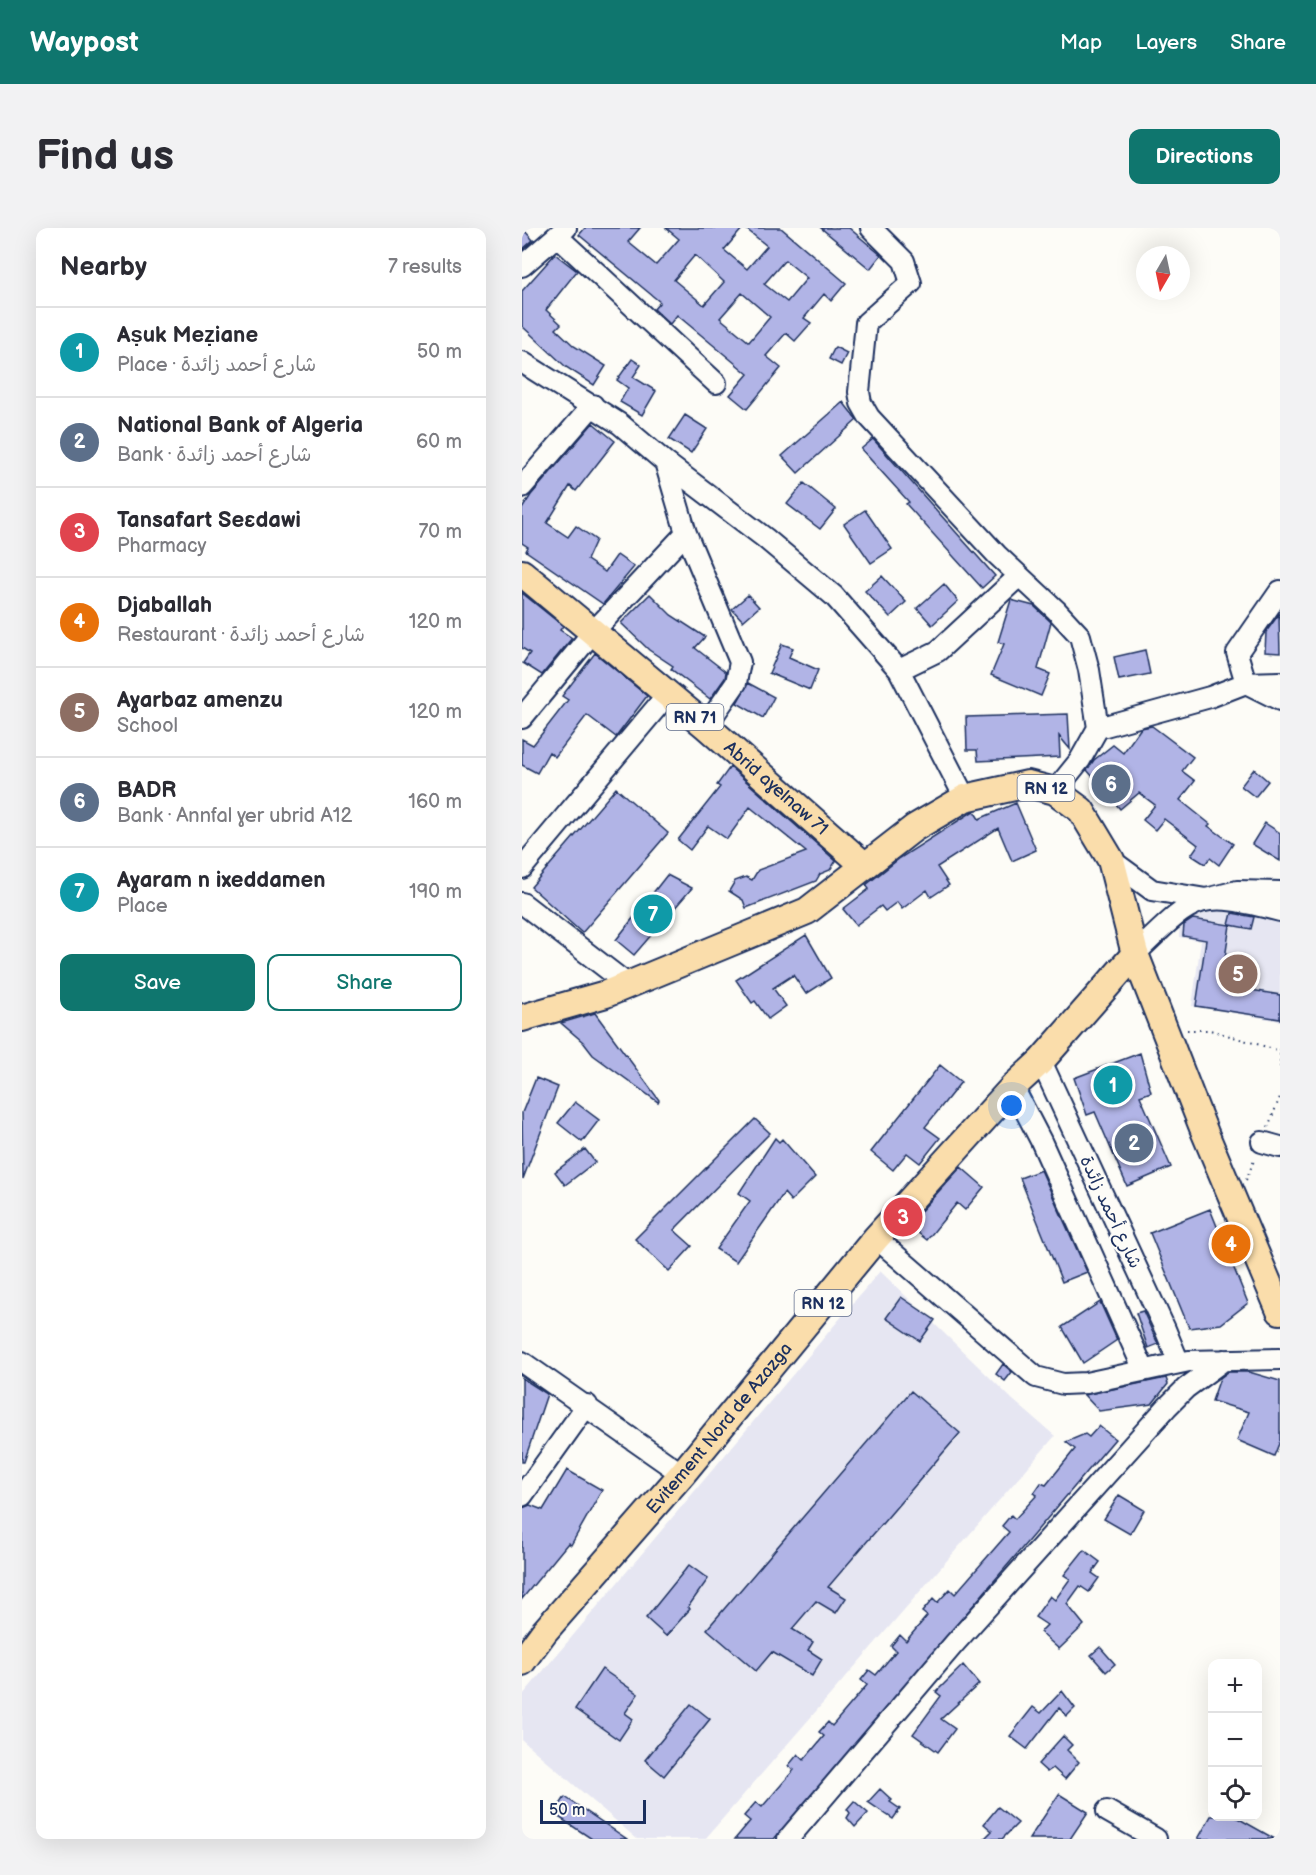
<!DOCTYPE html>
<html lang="en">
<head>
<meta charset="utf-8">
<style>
	:root { --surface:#fff; --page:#f2f2f3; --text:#2b2b33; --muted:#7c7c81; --line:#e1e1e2; --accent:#0f766e }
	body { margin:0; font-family:"Balsamiq Sans","Playpen Sans Arabic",sans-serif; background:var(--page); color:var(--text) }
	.controls { position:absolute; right:18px; bottom:18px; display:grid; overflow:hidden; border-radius:12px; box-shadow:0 6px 24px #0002 }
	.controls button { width:54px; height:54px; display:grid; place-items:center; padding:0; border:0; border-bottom:2px solid var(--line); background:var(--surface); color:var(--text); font:30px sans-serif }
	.compass { position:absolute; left:614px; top:18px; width:54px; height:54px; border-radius:50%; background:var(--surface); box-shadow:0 6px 24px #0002; rotate:189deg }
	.scale { position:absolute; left:18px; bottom:15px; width:106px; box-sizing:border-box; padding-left:6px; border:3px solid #1b2f5e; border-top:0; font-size:16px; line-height:21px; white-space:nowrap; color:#1b2f5e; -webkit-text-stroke:4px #fdfcf7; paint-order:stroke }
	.you { position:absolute; left:490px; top:878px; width:21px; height:21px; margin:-15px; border:4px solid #fff; border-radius:50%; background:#1a73e8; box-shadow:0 0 0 9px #1a73e833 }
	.badge { display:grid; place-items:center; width:39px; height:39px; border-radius:50%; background:var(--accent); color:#fff; font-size:20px; font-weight:700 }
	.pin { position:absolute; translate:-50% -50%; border:3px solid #fff; box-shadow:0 2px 6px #0006 }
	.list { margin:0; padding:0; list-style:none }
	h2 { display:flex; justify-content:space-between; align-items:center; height:78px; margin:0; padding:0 24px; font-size:26px }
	h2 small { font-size:20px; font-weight:400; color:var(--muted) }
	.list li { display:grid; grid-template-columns:39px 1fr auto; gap:18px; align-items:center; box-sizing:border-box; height:90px; padding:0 24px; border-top:2px solid var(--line) }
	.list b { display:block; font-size:22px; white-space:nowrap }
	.list p { margin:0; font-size:20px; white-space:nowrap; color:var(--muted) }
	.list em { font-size:20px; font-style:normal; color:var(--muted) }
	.actions { display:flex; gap:12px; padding:18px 24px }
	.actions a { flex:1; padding:14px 0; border:2px solid var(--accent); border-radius:12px; text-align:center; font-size:21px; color:var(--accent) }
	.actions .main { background:var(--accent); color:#fff }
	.icon { flex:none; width:33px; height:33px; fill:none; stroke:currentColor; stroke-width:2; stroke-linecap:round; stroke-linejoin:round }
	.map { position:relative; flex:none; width:758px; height:1611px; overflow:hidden; border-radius:12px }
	header { display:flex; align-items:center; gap:36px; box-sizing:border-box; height:84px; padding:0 30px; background:var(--accent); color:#fff }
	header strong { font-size:28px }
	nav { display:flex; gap:33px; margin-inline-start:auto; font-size:21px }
	.intro { display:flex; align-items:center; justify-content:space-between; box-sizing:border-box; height:144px; padding:0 36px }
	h1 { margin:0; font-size:42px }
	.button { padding:15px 27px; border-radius:12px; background:var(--accent); color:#fff; font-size:21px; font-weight:700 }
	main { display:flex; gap:36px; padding:0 36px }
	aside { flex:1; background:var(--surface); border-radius:12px; box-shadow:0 6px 24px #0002 }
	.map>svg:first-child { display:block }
</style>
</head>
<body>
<header>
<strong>Waypost</strong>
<nav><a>Map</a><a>Layers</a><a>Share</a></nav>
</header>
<div class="intro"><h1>Find us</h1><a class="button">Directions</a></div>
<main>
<aside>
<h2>Nearby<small>7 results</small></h2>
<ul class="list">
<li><span class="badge" style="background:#0f9aa8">1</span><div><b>Aṣuk Meẓiane</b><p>Place · شارع أحمد زائدة</p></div><em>50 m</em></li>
<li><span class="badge" style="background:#5c6f8a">2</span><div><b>National Bank of Algeria</b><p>Bank · شارع أحمد زائدة</p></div><em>60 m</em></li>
<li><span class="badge" style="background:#e0444e">3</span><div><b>Tansafart Seɛdawi</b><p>Pharmacy</p></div><em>70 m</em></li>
<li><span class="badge" style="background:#e8710a">4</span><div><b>Djaballah</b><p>Restaurant · شارع أحمد زائدة</p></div><em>120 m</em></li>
<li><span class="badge" style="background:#8d6e63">5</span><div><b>Aɣarbaz amenzu</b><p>School</p></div><em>120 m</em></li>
<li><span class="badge" style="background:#5c6f8a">6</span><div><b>BADR</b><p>Bank · Annfal ɣer ubrid A12</p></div><em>160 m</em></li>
<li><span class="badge" style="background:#0f9aa8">7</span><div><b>Aɣaram n ixeddamen</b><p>Place</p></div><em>190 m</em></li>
</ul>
<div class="actions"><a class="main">Save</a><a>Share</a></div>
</aside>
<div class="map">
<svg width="758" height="1611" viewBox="0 0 758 1611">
	<rect width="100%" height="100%" fill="#fdfcf7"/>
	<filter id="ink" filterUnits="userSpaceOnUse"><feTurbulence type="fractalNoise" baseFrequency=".0167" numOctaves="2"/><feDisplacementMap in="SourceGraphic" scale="12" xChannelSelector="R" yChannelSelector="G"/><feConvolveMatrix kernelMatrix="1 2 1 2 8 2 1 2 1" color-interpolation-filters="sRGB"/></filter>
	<g filter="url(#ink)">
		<!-- built -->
		<path fill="#e6e6f2" d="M706,679l52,15v99l-88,-15 9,-65 -22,-4 1,-16z
			M358,1043l133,129 42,36 -350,403h-68l-115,-99v-44z"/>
		<!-- building -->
		<path fill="#b1b4e6" stroke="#1b2f5e" stroke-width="1.5" fill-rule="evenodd" d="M0,0l11,12 -11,10z
			M63,0h55l-12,14 28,23 23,-26 -13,-11h77l-19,22 23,19 20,-23 -22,-18h36l65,55 -15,18 -7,-7 -20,24 7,5 -16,18 -9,-8 -20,23 15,12 -34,41 -17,-14 18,-21 -71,-59 -7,9 -16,-15 6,-7 -81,-67zM173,27l29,27 -20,23 -30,-25zM263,32l22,18 -20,24 -23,-18zM220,65l28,24 -21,25 -29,-24z
			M299,0h28l32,27 -11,14z
			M33,26l22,17 -31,39 15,14 -5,5 18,17 32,20 -12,19 -28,-18 -44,-41v-35z
			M313,119l12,6 -6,12 -12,-6z
			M110,131l9,6 -8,12 23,14 -14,24 -22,-13 8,-14 -11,-8z
			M321,174l14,18 -59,53 -16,-17z
			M163,187l22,14 -16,24 -22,-14z
			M71,195l22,18 -39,50 -6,-5 -23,37 21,14 8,-11 20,14 -9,20 18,12 12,-17 17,12 -31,37 -77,-53 2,-4 -6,-4v-34l9,-14z
			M351,211l122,137 -13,12 -76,-84 3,-2 -48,-53z
			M282,255l32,26 -16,20 -33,-25z
			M343,282l27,39 -21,14 -27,-39z
			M360,348l24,26 -16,15 -25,-26z
			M422,356l14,17 -26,24 -15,-17z
			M0,365l41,33 -3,4 12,8 -30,37 -19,-12 7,-10 -8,-5z
			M128,366l21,21 34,22 -10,11 31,24 -1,6 -15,21 -39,-30 2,-3 -24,-16 -28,-27z
			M226,367l11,12 -16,14 -11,-12z
			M489,372l23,6 17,16 -13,47 12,5 -9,22 -50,-21 13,-31 -6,-2z
			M757,386l1,39 -15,-1 1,-20z
			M260,416l11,4 -4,9 29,13 -8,20 -41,-17z
			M623,422l5,24 -31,6 -5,-23z
			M73,425l52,43 -31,41 -29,-22 -32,42 -6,-5 -12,21 -15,-8v-26l11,6 35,-45 -6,-4z
			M226,455l26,14 -11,21 -26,-15z
			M546,486l2,35 -11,-13 1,21 -82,4 -1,-11h-10l-1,-33z
			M630,498l41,31 -11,14 13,10 -15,19 30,24 -2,2 25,18 -14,21 -9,-7 -5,6 -14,-9 7,-10 -34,-26 -9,11 -12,-10 12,-15 -16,-12 -19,16 -33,-39 7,-10 19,-15 10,8 18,-25z
			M208,539l106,94 -6,9 -10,4 -4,7 -70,27 -3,-8 -14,-9 6,-10 11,-4 6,3 6,-10 48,-18 -56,-45 -23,32 -19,-13 -18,24 -12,-10 42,-53 -3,-2z
			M732,541l14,12 -13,16 -14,-11z
			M94,560l52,45 -86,100 -51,-46z
			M494,575l20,47 -24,11 -14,-33 -61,39 12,18 -18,12 -4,-7 -25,19 -5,-7 -12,9 -4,-5 -25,19 -13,-16 26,-20 -3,-4 34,-27 72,-46 2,-1 5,8z
			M743,595l15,10v28l-28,-17z
			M145,647l25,13 -58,67 -18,-15z
			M710,685l22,4 -3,12 -21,-4 -9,60 59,10v24l-84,-13 10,-66 -23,-4 1,-11 9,-6 36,6z
			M284,707l25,43 -25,16 -13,-19 -20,13 13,18 -18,13 -13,-18 -3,2 -16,-23z
			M73,785l64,87 -1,2 -65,-47 -10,-13 -22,-19z
			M618,825l11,39 -11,4 31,71 -44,19 -32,-74 -8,3 -13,-37z
			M418,837l21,17 -36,45 15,11 -20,25 -13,-10 -14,17 -22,-18z
			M14,850l22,9 -35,92 -1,-66z
			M53,874l24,18 -17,22 -24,-19z
			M233,891l15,14 -96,97 18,16 -23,25 -34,-32z
			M253,910l4,4 3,-3 33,38 -24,24 -7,-8 -48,69 -20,-13 34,-48 -11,-8z
			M63,921l10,13 -30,23 -10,-13z
			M439,939l23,20 -19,23 -8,-7 -30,37 -19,-15z
			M519,942l46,102 -25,10 -42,-104z
			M688,981l38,94 -27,21 -32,4 -39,-95z
			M379,1069l34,23 -15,21 -34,-23z
			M578,1074l17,38 -34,23 -21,-36z
			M621,1083l15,33 -10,4 -12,-35z
			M481,1136l9,8 -7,9 -9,-7z
			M706,1144h21l31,9v60l-6,15 -37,-16 12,-28 -37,-11 8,-23z
			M0,1150l25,16 -23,68h-2z
			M644,1150l2,6 -16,20 -53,7 -15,-16z
			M389,1163l49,42 -132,154 18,11 -10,15 -20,-12 -24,28 21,13 -5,8 14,9 -10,17 -40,-24 -16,19 -49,-42z
			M577,1198l16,13 -341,400h-39l15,-18 -6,-5 12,-14 6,5 32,-37 -6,-4 10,-12 6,6 20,-24 -5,-4 9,-10 4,4 35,-41 -6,-5 8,-10 7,5 20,-24 -5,-5 9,-11 6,6 21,-25 -5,-4 11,-13 4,4 13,-14 5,5 54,-62 -7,-6 9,-11 4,4 22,-24 -3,-2 7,-10 5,2 29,-36 -9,-7 19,-8 4,3z
			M45,1242l35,20 -31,55 -3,-2 -46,56v-91l8,-3 13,5z
			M597,1267l25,15 -14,24 -26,-15z
			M562,1322l16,12 -8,11 7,5 -10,14 -9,-6 -13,18 17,21 -25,24 -19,-17 7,-7 -12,-8 15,-21 5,4 15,-21 -6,-4z
			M167,1337l19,14 -20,28 2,2 -24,27 -20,-18z
			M578,1419l15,17 -9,8 -15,-17z
			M441,1437l16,19 -38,35 14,10 -17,23 -25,-18 28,-38 -5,-4z
			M80,1441l36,25 -13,19 8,6 -14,21 -44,-31z
			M540,1463l13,17 -8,8 -8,-8 -32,41 -17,-13 23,-29 8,6z
			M169,1476l19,15 -46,57 -19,-16z
			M541,1508l9,9 -5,5 12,12 -14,17 -12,-11 -6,4 -9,-8z
			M358,1561l12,11 -2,2 10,7 -7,10 -25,-17z
			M537,1566l29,18 -18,27h-41z
			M43,1569l62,42h-35l-38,-25z
			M332,1573l14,12 -13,14 -8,-9 3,-5 -3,-4z
			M476,1579l20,16 -16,16h-18l8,-8 -8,-7z
			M689,1588h23l41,23h-77z"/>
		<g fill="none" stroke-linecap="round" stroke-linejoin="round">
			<!-- minor casing -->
			<g stroke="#1b2f5e" stroke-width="24">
				<path id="minor" d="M349,0l33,33 7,22 -45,40 -7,69 2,11 8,14 128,138 59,55 24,26 9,34 9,58 -18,32 -25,31
					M35,8l159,147
					M0,38l44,-38
					M0,134l98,62 45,38 100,76 69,58 65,74 66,128
					M143,234l21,71 54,129 -4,21 -30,43
					M0,259l71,-82
					M758,363l-43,62 9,30 34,17
					M377,442l39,-19 81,-75
					M0,490l71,-86 93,-99
					M576,500l112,-31 36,-14 34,-1
					M589,632l41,30 54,9 31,-8 43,1
					M0,640l145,-173
					M0,675l105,81
					M613,726c60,-58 62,-65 145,-43
					M519,833l124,268 14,34
					M491,859l28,54 103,229
					M740,914l18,5
					M354,1010l160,139 27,7 23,-1 103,-22 91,-2
					M0,1134l160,112
					M0,1268l65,-91
					M585,1583l49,28
					M266,1611l166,-195 213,-237 19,-19 38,-28"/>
			</g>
			<!-- major casing -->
			<g stroke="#1b2f5e" stroke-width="30">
				<g id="major">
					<path id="s1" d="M0,345l184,153 159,140"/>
					<path d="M0,790l84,-24 201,-83 107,-83 51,-30 63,-14 27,7 26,19 30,50 24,94 70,179 75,178"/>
					<path id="s2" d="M0,1434l22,-30 138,-158 194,-236 137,-151 28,-26 94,-107"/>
				</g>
			</g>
			<!-- path -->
			<path stroke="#1b2f5e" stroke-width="2" stroke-dasharray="1.5 4.5" stroke-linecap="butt" d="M665,802h23l70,21
				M758,820v19
				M746,899l12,-30
				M724,952l9,-22"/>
			<!-- minor -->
			<use href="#minor" stroke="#fdfcf7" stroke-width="20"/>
			<!-- major -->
			<use href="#major" stroke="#faddab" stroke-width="26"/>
		</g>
	</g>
	<g text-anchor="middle" stroke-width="4.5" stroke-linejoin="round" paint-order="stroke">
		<!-- shield labels -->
		<g fill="#fdfcf7" stroke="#5f6c8c" stroke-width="1.5">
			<rect x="144.5" y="476" width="57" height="26" rx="4.5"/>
			<rect x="495.5" y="547" width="57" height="26" rx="4.5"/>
			<rect x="272.5" y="1062" width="57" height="26" rx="4.5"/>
		</g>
		<g font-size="16" font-weight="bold" fill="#1b2f5e">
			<text x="173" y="495">RN 71</text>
			<text x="524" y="566">RN 12</text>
			<text x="301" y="1081">RN 12</text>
		</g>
		<!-- street labels -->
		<g font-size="18" fill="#1b2f5e" stroke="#fdfcf7">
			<text dy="6" stroke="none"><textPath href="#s1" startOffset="333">Abrid aɣelnaw 71</textPath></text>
			<text transform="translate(589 984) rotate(65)" y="6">شارع أحمد زائدة</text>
			<text dy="6" stroke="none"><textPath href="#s2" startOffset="306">Evitement Nord de Azazga</textPath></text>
		</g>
	</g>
</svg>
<div class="controls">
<button>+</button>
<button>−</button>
<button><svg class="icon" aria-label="locate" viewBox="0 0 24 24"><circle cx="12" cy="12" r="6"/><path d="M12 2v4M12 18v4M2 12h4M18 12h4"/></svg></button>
</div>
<svg class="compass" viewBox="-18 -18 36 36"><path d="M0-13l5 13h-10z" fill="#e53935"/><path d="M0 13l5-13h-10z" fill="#7c7c81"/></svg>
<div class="scale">50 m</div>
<div class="you"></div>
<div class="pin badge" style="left:591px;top:857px;background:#0f9aa8">1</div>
<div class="pin badge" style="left:612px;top:915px;background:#5c6f8a">2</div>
<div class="pin badge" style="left:381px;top:989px;background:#e0444e">3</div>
<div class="pin badge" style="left:709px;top:1016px;background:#e8710a">4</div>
<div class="pin badge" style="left:716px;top:746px;background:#8d6e63">5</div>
<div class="pin badge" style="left:589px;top:556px;background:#5c6f8a">6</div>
<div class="pin badge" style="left:131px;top:686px;background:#0f9aa8">7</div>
</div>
</main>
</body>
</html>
